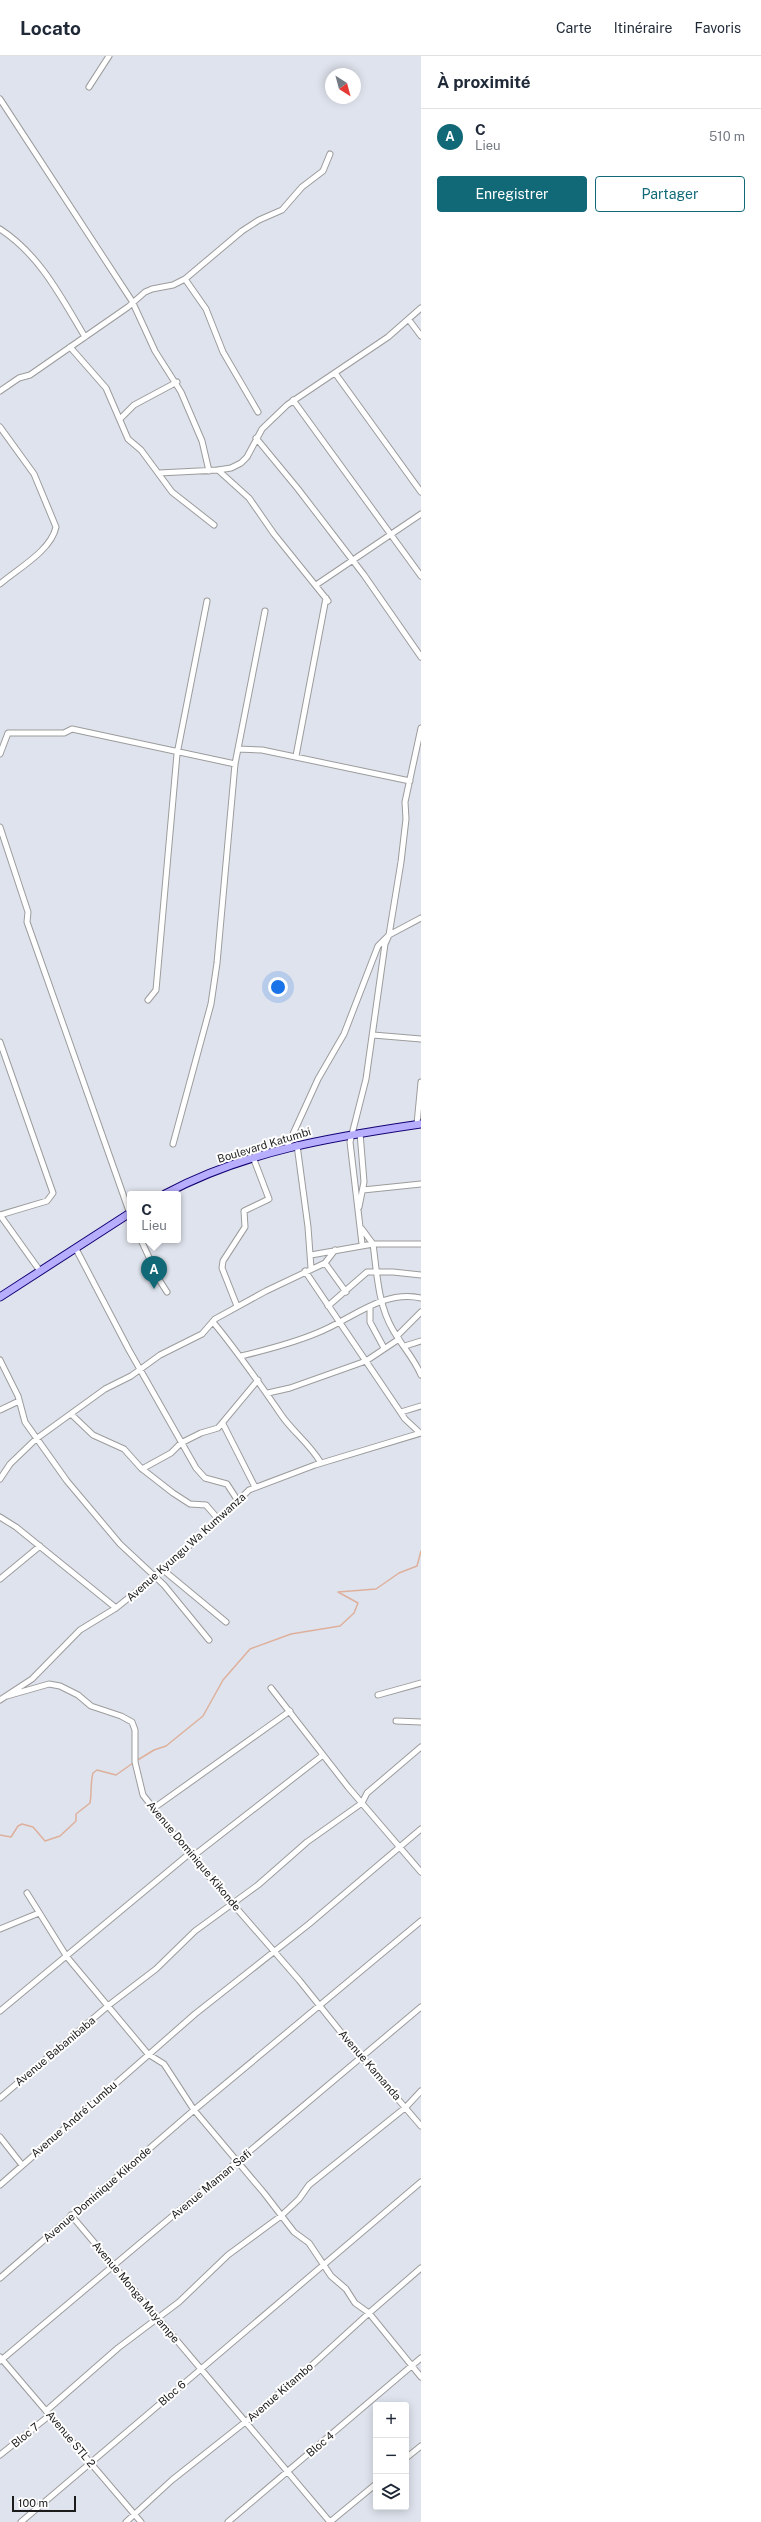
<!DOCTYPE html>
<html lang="fr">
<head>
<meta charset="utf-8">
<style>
	:root { --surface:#fff; --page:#f6f6f7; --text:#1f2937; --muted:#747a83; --line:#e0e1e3; --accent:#116977 }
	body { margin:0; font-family:"Public Sans",sans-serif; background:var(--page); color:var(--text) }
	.controls { position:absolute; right:12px; bottom:12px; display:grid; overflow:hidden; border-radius:4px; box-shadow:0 2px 10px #0003 }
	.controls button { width:36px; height:36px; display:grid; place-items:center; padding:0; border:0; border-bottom:1px solid var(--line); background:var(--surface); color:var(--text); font:20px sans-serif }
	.compass { position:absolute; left:325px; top:12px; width:36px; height:36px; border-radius:50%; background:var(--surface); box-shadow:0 2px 10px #0003; rotate:144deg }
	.scale { position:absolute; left:12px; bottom:10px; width:64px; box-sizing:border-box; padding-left:4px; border:2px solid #1b1b1b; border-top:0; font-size:11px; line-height:14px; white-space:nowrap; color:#1b1b1b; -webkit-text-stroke:3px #fff; paint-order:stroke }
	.you { position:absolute; left:278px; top:931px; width:14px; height:14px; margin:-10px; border:3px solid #fff; border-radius:50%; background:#1a73e8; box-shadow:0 0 0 6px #1a73e833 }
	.badge { display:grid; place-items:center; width:26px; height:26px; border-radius:50%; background:var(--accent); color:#fff; font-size:13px; font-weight:700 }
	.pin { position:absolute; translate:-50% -33px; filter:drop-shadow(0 1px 2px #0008) }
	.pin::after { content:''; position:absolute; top:21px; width:14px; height:12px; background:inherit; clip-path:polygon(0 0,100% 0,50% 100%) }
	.popup { position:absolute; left:127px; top:1135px; width:54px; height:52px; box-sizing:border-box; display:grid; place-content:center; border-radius:4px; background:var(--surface); filter:drop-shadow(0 1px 3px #0005); font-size:13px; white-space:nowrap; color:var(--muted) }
	.popup b { font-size:15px; color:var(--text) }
	.popup::after { content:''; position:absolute; left:50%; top:100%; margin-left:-8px; border:8px solid transparent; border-top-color:var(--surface) }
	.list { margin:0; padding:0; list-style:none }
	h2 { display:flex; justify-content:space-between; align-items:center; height:52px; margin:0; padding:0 16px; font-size:17px }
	h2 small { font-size:13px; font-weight:400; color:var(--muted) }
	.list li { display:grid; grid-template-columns:26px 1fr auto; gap:12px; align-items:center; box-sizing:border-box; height:56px; padding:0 16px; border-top:1px solid var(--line) }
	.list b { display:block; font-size:15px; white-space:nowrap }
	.list p { margin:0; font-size:13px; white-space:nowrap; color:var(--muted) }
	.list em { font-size:13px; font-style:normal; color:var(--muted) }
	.actions { display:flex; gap:8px; padding:12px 16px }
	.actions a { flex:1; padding:9px 0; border:1px solid var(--accent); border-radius:4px; text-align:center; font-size:14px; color:var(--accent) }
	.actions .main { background:var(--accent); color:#fff }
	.icon { flex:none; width:22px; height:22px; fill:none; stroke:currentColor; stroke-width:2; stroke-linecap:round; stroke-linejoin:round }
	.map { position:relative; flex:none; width:421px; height:2466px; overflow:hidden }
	header { display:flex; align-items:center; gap:24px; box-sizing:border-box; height:56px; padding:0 20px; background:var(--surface); border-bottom:1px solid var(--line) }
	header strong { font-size:19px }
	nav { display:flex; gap:22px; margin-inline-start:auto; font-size:14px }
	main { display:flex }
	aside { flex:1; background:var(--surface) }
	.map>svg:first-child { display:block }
</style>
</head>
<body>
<header>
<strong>Locato</strong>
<nav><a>Carte</a><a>Itinéraire</a><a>Favoris</a></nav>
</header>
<main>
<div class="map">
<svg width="421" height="2466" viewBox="0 0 421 2466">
	<rect width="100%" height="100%" fill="#dfe3ed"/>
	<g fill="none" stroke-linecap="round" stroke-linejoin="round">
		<!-- stream -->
		<path stroke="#deb09c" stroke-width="1.5" d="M136,1705l18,-11 12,-4 37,-30 20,-36 27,-31 41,-15 49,-8 14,-13 4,-10 -20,-11 38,-3 23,-16 18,-7 4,-15
			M0,1779l11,2 7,-11 4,-2 11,3 12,14 15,-5 16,-15v-7l14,-11c2,-11 0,-19 3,-30l4,-3 19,5 17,-12"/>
		<!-- street casing -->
		<g stroke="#9c9c9c" stroke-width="7">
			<path id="street" d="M89,31l20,-31
				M0,43l132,202 23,50 26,41 21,49 7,30
				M0,173c40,26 61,68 85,108
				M185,223l21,30 17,43 35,60
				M409,264l12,16
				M70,291l36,41 22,51 13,11 31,42 42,33
				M335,317l86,119
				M0,335l19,-13 11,-3 98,-68 17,-15 7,-3 21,-4 12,-6 57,-48 17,-11 23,-10 20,-23 21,-16 7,-17
				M293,344l128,176
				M120,363l14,-14 43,-23
				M0,371l34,47 22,53c-5,24 -39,42 -56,57
				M256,382l42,51 66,86 57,82
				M218,414l31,28 25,36 54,67
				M159,417l59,-3 13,-2 10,-5 6,-6 15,-28 25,-24 101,-68 33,-29
				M316,529l105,-71
				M238,693l24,1 148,31
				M0,698l8,-21h56l8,-4 163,35
				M296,700l30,-158
				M0,771l28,85 -1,10 103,292
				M148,944l8,-10 21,-236 30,-153
				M373,979l48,4
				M0,986l53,151 -6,8 -47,14
				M417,1068l4,-42
				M173,1088l38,-140 6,-41 18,-199 30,-153
				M297,1089l11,82 3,41
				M287,1091l31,-68 26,-45 34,-88 11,-11 32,-17
				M363,1134l58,-6
				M359,1151l5,-25 -4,-49
				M0,1159l40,56
				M362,1173l11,15h48
				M141,1184l19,41 7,11
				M362,1188l-12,-102 16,-63 19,-135 4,-9 12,-73 5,-43 -1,-17 16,-74
				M76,1193l53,101 67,118 9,10 22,6 11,17
				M311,1199l62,-11c4,29 5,61 20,86 9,16 21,28 28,45
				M325,1207l21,29
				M305,1215l100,148 15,14
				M237,1250l-15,-38 1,-7 22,-34 -1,-16 25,-12 -16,-42
				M328,1250l39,-34h26l28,3
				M370,1251v15l14,26
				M213,1266c25,30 47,62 69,94 12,17 27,27 39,47
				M397,1280l24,-24
				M405,1290l16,-5
				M241,1300c25,-6 52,-13 76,-23 34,-13 66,-44 104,-35
				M0,1304l18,36 7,26 42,59 53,63 44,41 45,55
				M268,1337l22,-5 76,-27 33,-22
				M0,1354l19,-9
				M401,1356l20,-6
				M71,1358l22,21 31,14 17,19 32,25 17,11 16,1 13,15
				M223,1368l32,63
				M142,1413l29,-16 10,-10 20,-10 17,-5 40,-48
				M0,1423l10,-15 26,-25 69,-50 26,-13 29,-21 42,-21 13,-15 51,-28 59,-28 10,-13
				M0,1461l16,10 100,81
				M162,1513l64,53
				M0,1523l40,-33
				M271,1632l77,99 73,85
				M378,1639l43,-12
				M7,1640l42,-12 11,2 18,9 13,11 30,10 11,6 3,8v32l8,33 49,62 107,123 49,61 73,85
				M0,1644l32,-21 48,-49 36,-22 26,-21 77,-67 30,-30 66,-25 106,-32
				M396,1665l25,1
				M154,1752l136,-97
				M192,1801l131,-102
				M27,1837l40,64 81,97 16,10 30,46 70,83 30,39 15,11 22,33 15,13 9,14 14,10 52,-45
				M0,1873l39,-16
				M0,1955l189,-157
				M0,2042l109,-93 47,-36 39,-38 63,-46 49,-43 55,-39 5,-10 54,-46
				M0,2081l22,28
				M0,2129l195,-171 114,-90 112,-95
				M71,2159l259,307
				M0,2222l194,-168 227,-189
				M0,2301l141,165
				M0,2305l421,-354
				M46,2355l72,-63 61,-46 49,-47 53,-39 18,-17 10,-14 97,-78 15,-16
				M0,2399l50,-40
				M406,2402l15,-12
				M21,2466l400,-340
				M126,2466l46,-42 77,-61 63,-54 57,-52 52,64
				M228,2466l193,-164
				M330,2466l46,-38"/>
		</g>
		<!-- secondary casing -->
		<g stroke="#140074" stroke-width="9">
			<path id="secondary" d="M165,1138c80,-43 167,-57 256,-70
				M0,1241l130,-84"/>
		</g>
		<!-- street -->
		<use href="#street" stroke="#fff" stroke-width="5"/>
		<!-- secondary -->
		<use href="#secondary" stroke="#b7aefd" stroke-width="7"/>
	</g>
	<g text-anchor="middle" stroke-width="4" stroke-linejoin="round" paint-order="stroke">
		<!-- street labels -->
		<g font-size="11" fill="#1b1b1b" stroke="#fff">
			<text transform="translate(264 1089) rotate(-17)" y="4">Boulevard Katumbi</text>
			<text transform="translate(186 1491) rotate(-42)" y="4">Avenue Kyungu Wa Kumwanza</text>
			<text transform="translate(194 1800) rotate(50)" y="4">Avenue Dominique Kikonde</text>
			<text transform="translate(55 1995) rotate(-40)" y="4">Avenue Babanibaba</text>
			<text transform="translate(370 2009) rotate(49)" y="4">Avenue Kamanda</text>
			<text transform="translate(74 2063) rotate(-41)" y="4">Avenue André Lumbu</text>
			<text transform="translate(211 2128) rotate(-40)" y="4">Avenue Maman Safi</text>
			<text transform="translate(97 2138) rotate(-41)" y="4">Avenue Dominique Kikonde</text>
			<text transform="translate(136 2236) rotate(50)" y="4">Avenue Monga Muyampe</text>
			<text transform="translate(280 2336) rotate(-41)" y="4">Avenue Kitambo</text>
			<text transform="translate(172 2337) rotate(-41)" y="4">Bloc 6</text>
			<text transform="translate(25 2379) rotate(-39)" y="4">Bloc 7</text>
			<text transform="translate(71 2383) rotate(50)" y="4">Avenue STL 2</text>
			<text transform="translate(320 2388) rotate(-40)" y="4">Bloc 4</text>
		</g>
	</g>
</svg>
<div class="controls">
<button>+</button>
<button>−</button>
<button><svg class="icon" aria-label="layers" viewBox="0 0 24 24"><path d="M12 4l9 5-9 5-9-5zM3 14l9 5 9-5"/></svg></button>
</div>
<svg class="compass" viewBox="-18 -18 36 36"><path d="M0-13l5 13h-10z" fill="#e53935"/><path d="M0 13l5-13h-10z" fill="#747a83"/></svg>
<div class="scale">100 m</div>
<div class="you"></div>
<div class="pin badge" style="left:154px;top:1233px">A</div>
<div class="popup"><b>C</b>Lieu</div>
</div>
<aside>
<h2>À proximité<small></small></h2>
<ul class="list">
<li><span class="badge">A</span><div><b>C</b><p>Lieu</p></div><em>510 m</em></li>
</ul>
<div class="actions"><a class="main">Enregistrer</a><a>Partager</a></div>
</aside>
</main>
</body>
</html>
